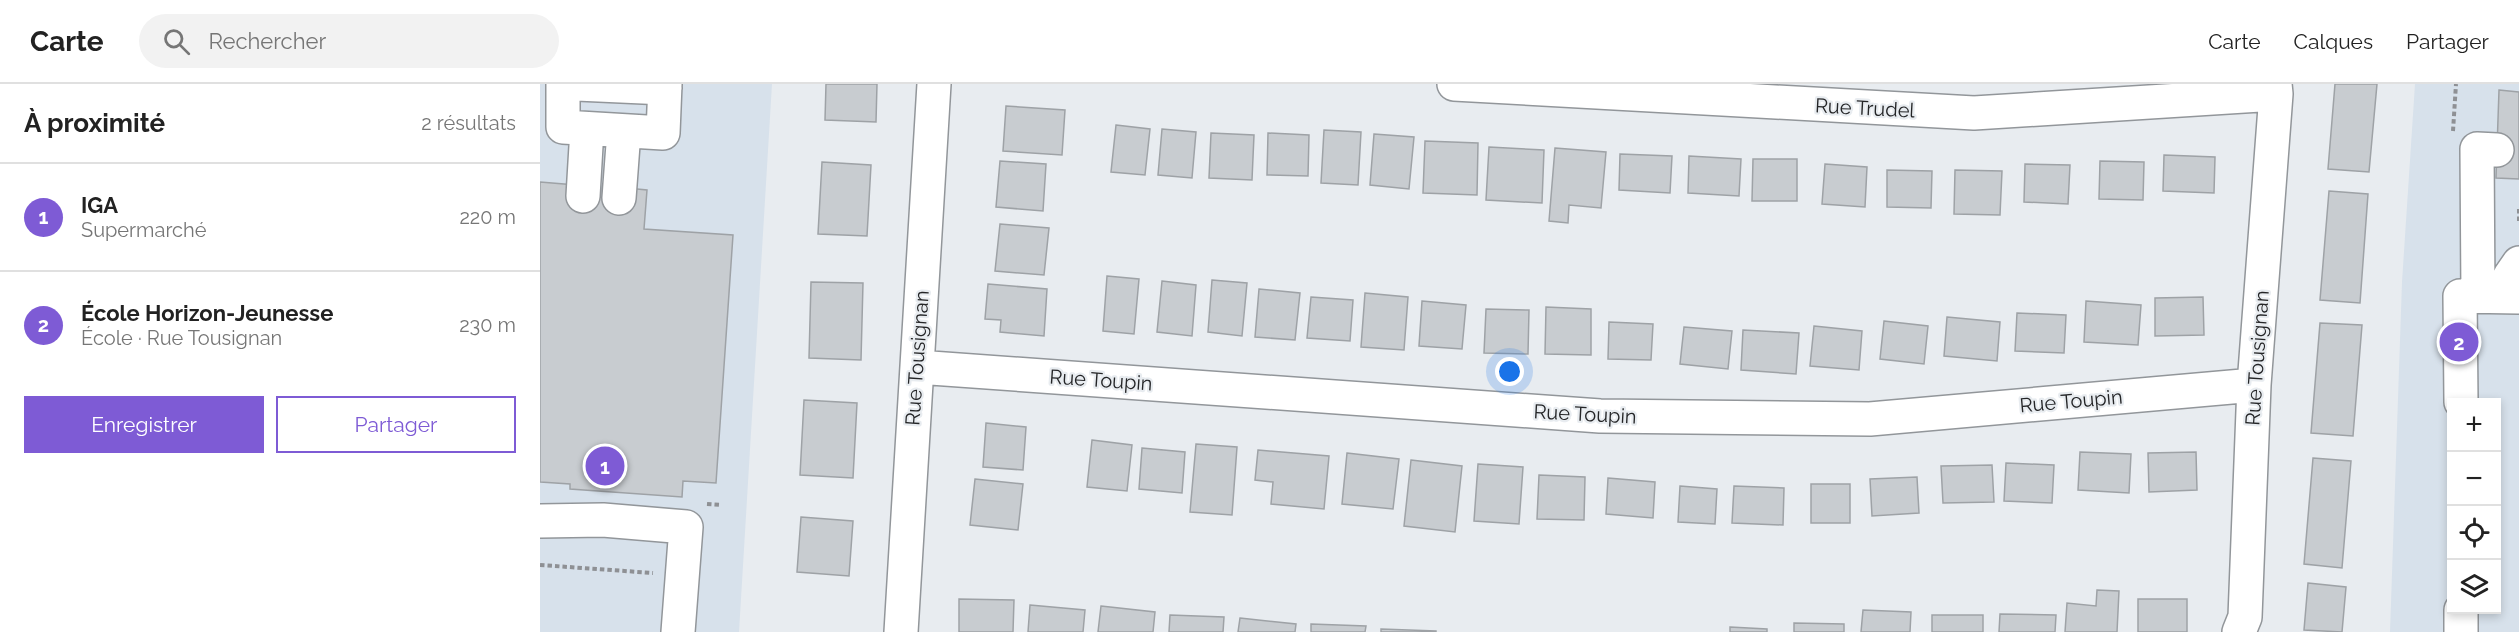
<!DOCTYPE html>
<html lang="fr">
<head>
<meta charset="utf-8">
<style>
	:root { --surface:#fff; --page:#f2f2f2; --text:#222; --muted:#767676; --line:#e0e0e0; --accent:#7e5bd5 }
	body { margin:0; font-family:Raleway,sans-serif; background:var(--page); color:var(--text) }
	.controls { position:absolute; right:18px; bottom:18px; display:grid; overflow:hidden; border-radius:0px; box-shadow:0 3px 9px #0003 }
	.controls button { width:54px; height:54px; display:grid; place-items:center; padding:0; border:0; border-bottom:2px solid var(--line); background:var(--surface); color:var(--text); font:30px sans-serif }
	.you { position:absolute; left:970px; top:288px; width:21px; height:21px; margin:-15px; border:4px solid #fff; border-radius:50%; background:#1a73e8; box-shadow:0 0 0 9px #1a73e833 }
	.badge { display:grid; place-items:center; width:39px; height:39px; border-radius:50%; background:var(--accent); color:#fff; font-size:20px; font-weight:700 }
	.pin { position:absolute; translate:-50% -50%; border:3px solid #fff; box-shadow:0 2px 6px #0006 }
	.list { margin:0; padding:0; list-style:none }
	h2 { display:flex; justify-content:space-between; align-items:center; height:78px; margin:0; padding:0 24px; font-size:26px }
	h2 small { font-size:20px; font-weight:400; color:var(--muted) }
	.list li { display:grid; grid-template-columns:39px 1fr auto; gap:18px; align-items:center; box-sizing:border-box; height:108px; padding:0 24px; border-top:2px solid var(--line) }
	.list b { display:block; font-size:22px; white-space:nowrap }
	.list p { margin:0; font-size:20px; white-space:nowrap; color:var(--muted) }
	.list em { font-size:20px; font-style:normal; color:var(--muted) }
	.actions { display:flex; gap:12px; padding:18px 24px }
	.actions a { flex:1; padding:14px 0; border:2px solid var(--accent); border-radius:0px; text-align:center; font-size:21px; color:var(--accent) }
	.actions .main { background:var(--accent); color:#fff }
	.icon { flex:none; width:33px; height:33px; fill:none; stroke:currentColor; stroke-width:2; stroke-linecap:round; stroke-linejoin:round }
	.map { position:relative; flex:none; width:1979px; height:548px; overflow:hidden }
	header { display:flex; align-items:center; gap:36px; box-sizing:border-box; height:84px; padding:0 30px; background:var(--surface); border-bottom:2px solid var(--line) }
	header strong { font-size:28px }
	nav { display:flex; gap:33px; margin-inline-start:auto; font-size:21px }
	.search { width:420px; height:54px; background:var(--page); display:flex; align-items:center; gap:15px; box-sizing:border-box; padding:0 21px; border-radius:33px; color:var(--muted); font-size:22px }
	main { display:flex }
	aside { flex:1; background:var(--surface) }
	.map>svg:first-child { display:block }
</style>
</head>
<body>
<header>
<strong>Carte</strong>
<div class="search"><svg class="icon" aria-label="search" viewBox="0 0 24 24"><circle cx="10" cy="10" r="6"/><path d="M15 15l6 6"/></svg>Rechercher</div>
<nav><a>Carte</a><a>Calques</a><a>Partager</a></nav>
</header>
<main>
<aside>
<h2>À proximité<small>2 résultats</small></h2>
<ul class="list">
<li><span class="badge">1</span><div><b>IGA</b><p>Supermarché</p></div><em>220 m</em></li>
<li><span class="badge">2</span><div><b>École Horizon-Jeunesse</b><p>École · Rue Tousignan</p></div><em>230 m</em></li>
</ul>
<div class="actions"><a class="main">Enregistrer</a><a>Partager</a></div>
</aside>
<div class="map">
<svg width="1979" height="548" viewBox="0 0 1979 548">
	<rect width="100%" height="100%" fill="#e8ecf0"/>
	<!-- built -->
	<path fill="#d7e1eb" fill-rule="evenodd" d="M0,0h232l-33,548h-199z
		M1875,0h104v548h-129l12,-350zM1912,318h44v208h-44z"/>
	<!-- building -->
	<path fill="#c8ccd0" stroke="#9ea2a6" stroke-width="1.5" d="M286,0h51l-1,38 -51,-2z
		M1795,0h42l-8,88 -41,-3z
		M1959,6l20,2v87l-23,-1z
		M466,22l59,4 -3,45 -59,-4z
		M576,41l34,4 -5,46 -34,-3z
		M622,45l34,3 -4,46 -34,-3z
		M784,46l37,2 -3,53 -37,-2z
		M671,49l43,2 -2,45 -43,-2z
		M728,49l41,2 -1,41 -41,-1z
		M834,50l40,3 -5,52 -39,-4z
		M885,57l53,2 -1,52 -54,-2z
		M949,63l55,3 -2,53 -56,-3z
		M1015,64l51,4 -5,56 -32,-3 -1,18 -19,-2z
		M1080,70l52,2 -2,37 -51,-3z
		M1624,71l51,2 -1,36 -51,-2z
		M1149,72l52,3 -2,37 -51,-3z
		M1213,75h44v42h-45z
		M460,77l46,3 -3,47 -47,-4z
		M1560,77l44,1 -1,38 -44,-1z
		M282,78l49,3 -4,71 -49,-2z
		M1285,80l42,3 -2,40 -43,-3z
		M1485,80l45,1 -2,39 -44,-2z
		M1347,86l45,1 -1,37 -44,-1z
		M1415,86l47,1 -2,44 -46,-1z
		M0,98l36,3 7,11 43,3 1,-11 20,2 -3,39 89,6 -17,248 -33,-2 -1,16 -112,-8v-5l-30,-2z
		M1789,107l39,3 -8,109 -40,-3z
		M460,140l49,4 -5,47 -49,-4z
		M567,192l32,3 -5,55 -31,-3z
		M672,196l35,3 -5,53 -34,-4z
		M622,197l34,4 -4,51 -35,-4z
		M271,198l52,1 -2,77 -52,-2z
		M448,200l59,5 -3,47 -44,-4 1,-12 -16,-1z
		M719,205l41,4 -5,47 -40,-3z
		M825,209l43,4 -4,53 -43,-3z
		M771,213l42,3 -3,41 -43,-3z
		M1663,213l1,38 -49,1v-38z
		M882,217l44,4 -4,44 -43,-3z
		M1546,217l55,4 -3,40 -54,-3z
		M1006,223l45,2v46l-46,-1z
		M946,225l43,1 -1,44 -44,-1z
		M1477,229l49,2 -2,38 -49,-2z
		M1407,233l53,5 -3,39 -53,-5z
		M1344,237l44,5 -4,38 -44,-5z
		M1069,238l44,2 -2,36 -43,-1z
		M1780,239l42,2 -9,111 -42,-3z
		M1274,242l48,5 -3,39 -49,-4z
		M1144,243l48,4 -4,38 -48,-5z
		M1203,246l56,3 -3,41 -55,-4z
		M264,316l53,3 -4,75 -53,-3z
		M446,339l40,4 -3,43 -40,-3z
		M552,356l40,5 -5,46 -40,-4z
		M656,360l41,3 -5,68 -42,-3z
		M602,364l43,4 -3,41 -43,-4z
		M718,366l71,6 -5,53 -53,-5 2,-22 -18,-2z
		M1540,368l51,2 -2,39 -51,-3z
		M1656,368l1,38 -48,2 -1,-39z
		M807,369l52,6 -6,50 -51,-5z
		M1773,374l38,3 -9,107 -38,-4z
		M871,376l51,6 -7,66 -51,-6z
		M1466,379l48,2 -2,38 -48,-2z
		M938,380l45,3 -4,57 -45,-3z
		M1452,381l2,37 -51,1 -2,-37z
		M999,391l46,2 -1,43 -47,-1z
		M1377,393l2,36 -47,3 -2,-37z
		M1068,394l47,4 -2,36 -47,-4z
		M435,395l48,5 -5,46 -48,-5z
		M1271,400h39v39h-39z
		M1140,402l37,3 -2,35 -37,-2z
		M1194,402l50,2 -1,37 -51,-2z
		M261,433l52,4 -4,55 -52,-4z
		M1768,499l38,4 -4,45 -38,-2z
		M1557,506l22,1 -2,41h-52l2,-29 29,3z
		M419,515l55,1 -1,32h-54z
		M1598,515h49v33h-49z
		M490,521l55,5 -2,22h-55z
		M561,522l54,6 -2,20h-55z
		M1323,526l48,2 -1,20h-49z
		M1460,530l56,1 -1,17h-56z
		M630,531l54,2 -1,15h-54z
		M1392,531h51v17h-51z
		M700,534l56,6 -1,8h-57z
		M1254,539l50,1v8h-50z
		M771,540l55,2 -1,6h-54z
		M1190,543l37,2v3h-37z
		M841,545l55,2v1h-55z"/>
	<g fill="none" stroke-linecap="round" stroke-linejoin="round">
		<!-- minor casing -->
		<g stroke="#92969a" stroke-width="36">
			<path id="minor" d="M23,0v43l100,6 2,-49
				M37,0l88,4
				M914,0l520,29 302,-19
				M43,112l4,-67
				M79,114l5,-67
				M1938,212l-1,-147 20,1
				M1967,213l3,-21 9,-13
				M377,283l683,49 270,3 384,-34
				M1921,318l-1,-106 59,1
				M0,437l63,-1 83,7 -8,105
				M1921,526v22
				M361,548l33,-548
				M1699,548l6,-15 9,-232 22,-291 -1,-10"/>
		</g>
		<!-- path -->
		<path stroke="#8e9094" stroke-width="4" stroke-dasharray="4.5 3" stroke-linecap="butt" d="M1913,47l3,-47
			M1979,125v14
			M167,420l14,1
			M0,481l113,8"/>
		<!-- minor -->
		<use href="#minor" stroke="#fff" stroke-width="33"/>
	</g>
	<g text-anchor="middle" stroke-width="4.5" stroke-linejoin="round" paint-order="stroke">
		<!-- street labels -->
		<g font-size="20" fill="#242527" stroke="#e8ecf0">
			<text transform="translate(1325 24) rotate(3)" y="7">Rue Trudel</text>
			<text transform="translate(377 274) rotate(-86)" y="7">Rue Tousignan</text>
			<text transform="translate(1717 274) rotate(-86)" y="7">Rue Tousignan</text>
			<text transform="translate(561 296) rotate(4)" y="7">Rue Toupin</text>
			<text transform="translate(1531 317) rotate(-5)" y="7">Rue Toupin</text>
			<text transform="translate(1045 330) rotate(3)" y="7">Rue Toupin</text>
		</g>
	</g>
</svg>
<div class="controls">
<button>+</button>
<button>−</button>
<button><svg class="icon" aria-label="locate" viewBox="0 0 24 24"><circle cx="12" cy="12" r="6"/><path d="M12 2v4M12 18v4M2 12h4M18 12h4"/></svg></button>
<button><svg class="icon" aria-label="layers" viewBox="0 0 24 24"><path d="M12 4l9 5-9 5-9-5zM3 14l9 5 9-5"/></svg></button>
</div>
<div class="you"></div>
<div class="pin badge" style="left:65px;top:382px">1</div>
<div class="pin badge" style="left:1919px;top:258px">2</div>
</div>
</main>
</body>
</html>
